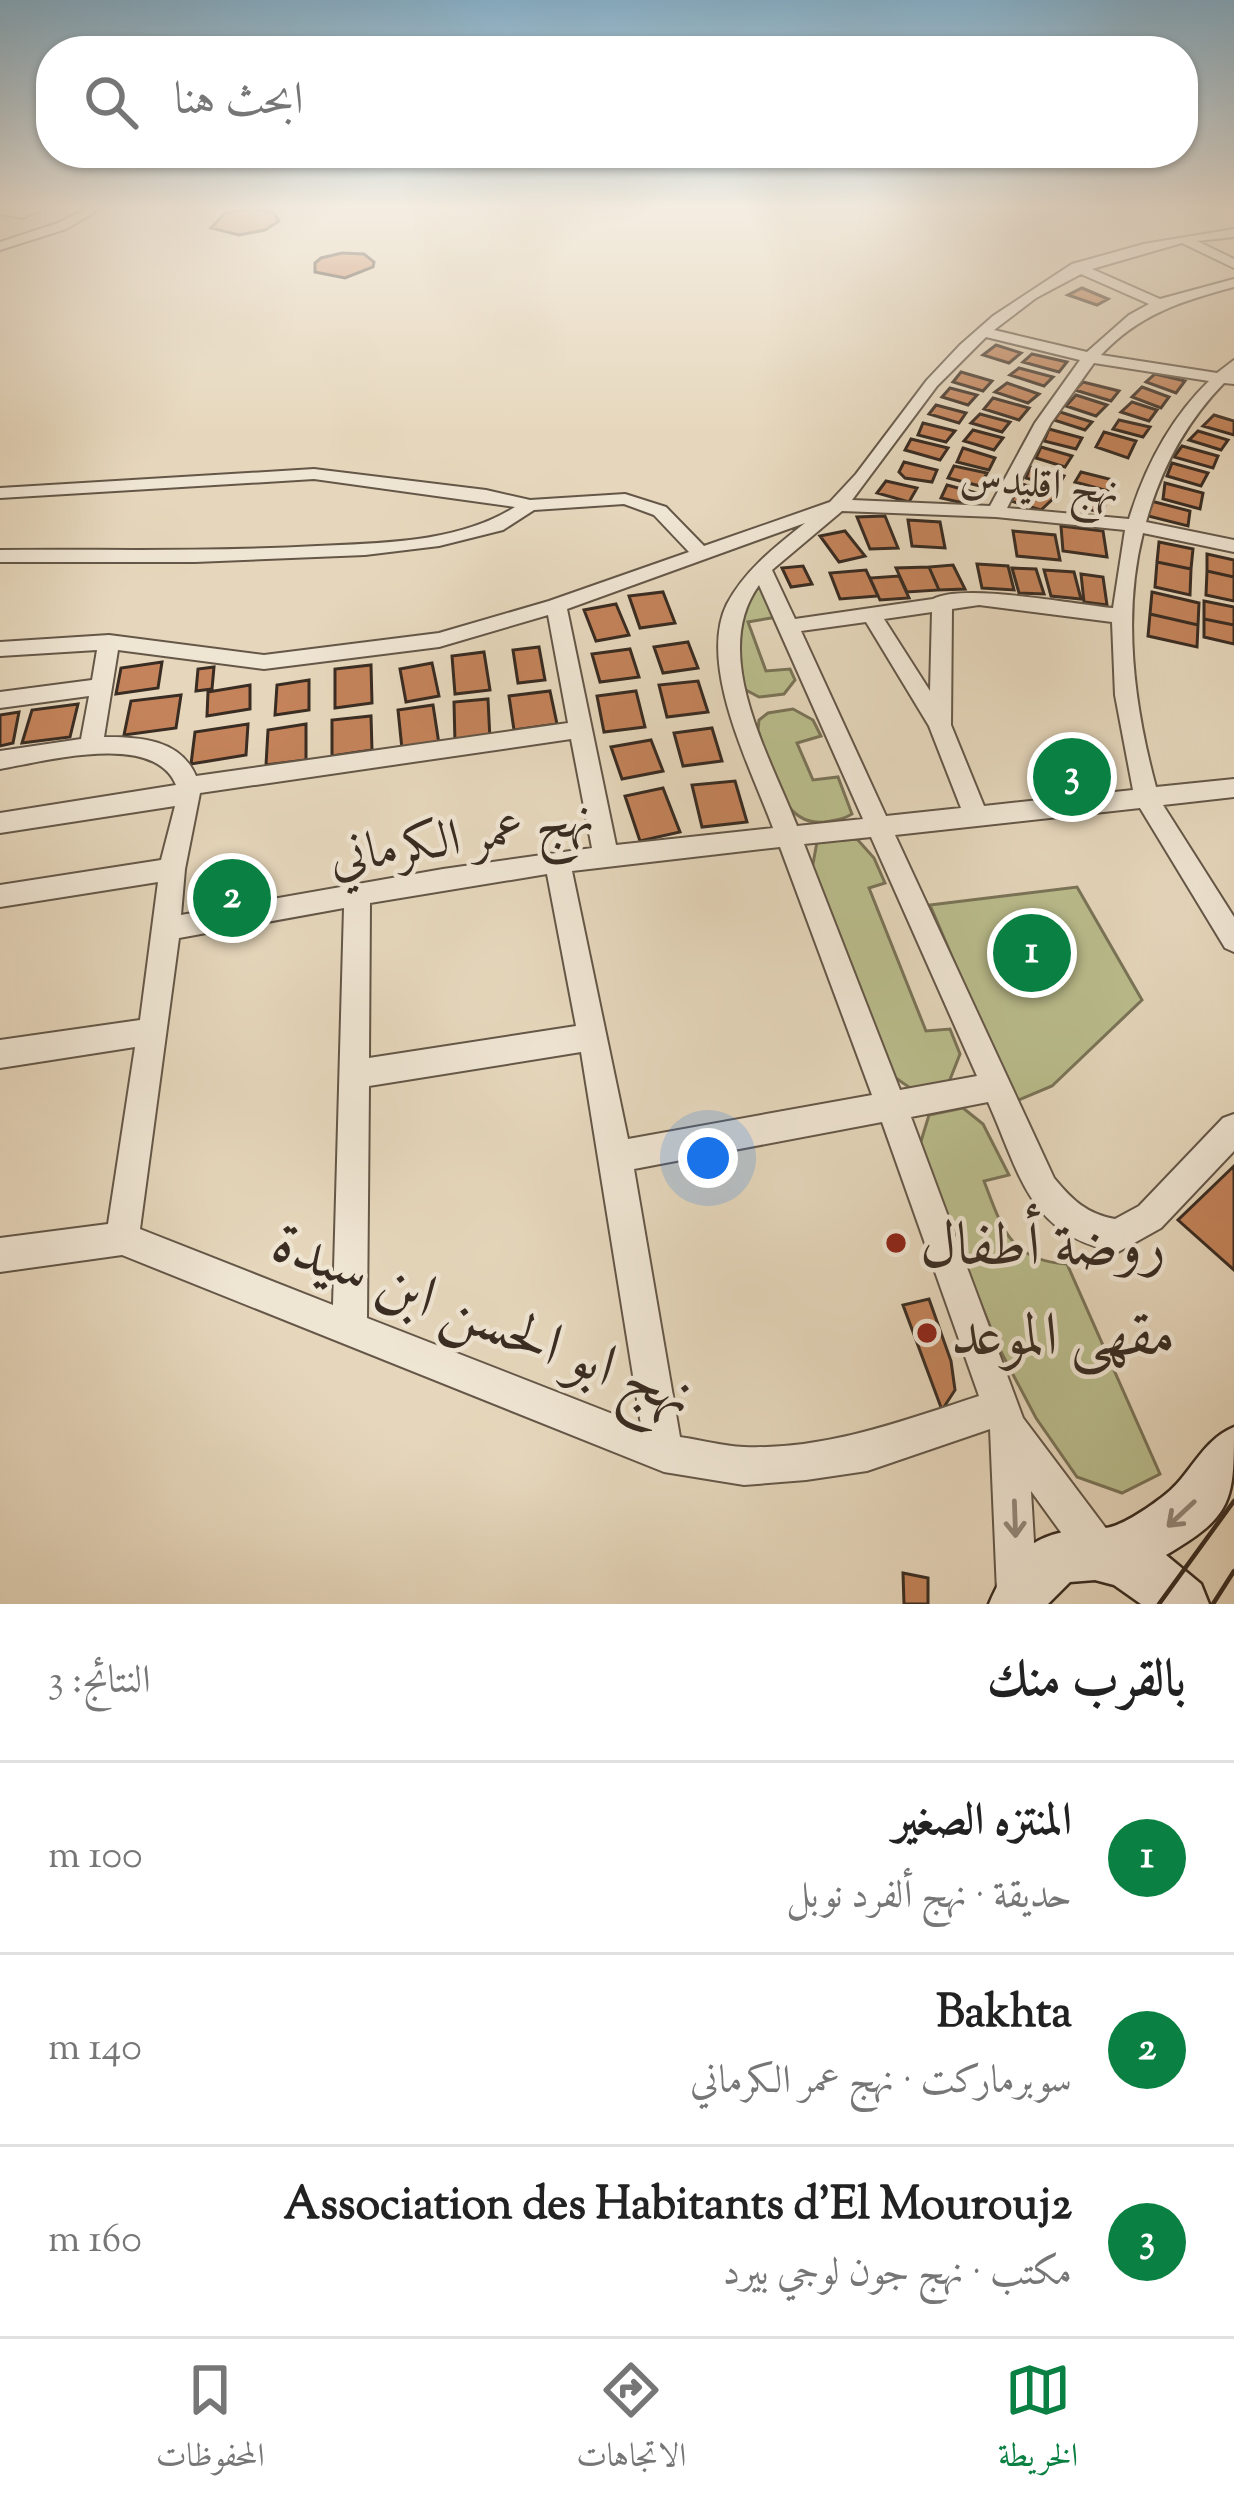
<!DOCTYPE html>
<html lang="ar">
<head>
<meta charset="utf-8">
<style>
	:root { --surface:#fff; --page:#f6f6f6; --text:#222; --muted:#767676; --line:#e0e0e0; --accent:#0b8043 }
	body { margin:0; font-family:"Sorts Mill Goudy",Amiri,serif; background:var(--page); color:var(--text); direction:rtl }
	.you { position:absolute; left:708px; top:1158px; width:42px; height:42px; margin:-30px; border:9px solid #fff; border-radius:50%; background:#1a73e8; box-shadow:0 0 0 18px #1a73e833 }
	.badge { display:grid; place-items:center; width:78px; height:78px; border-radius:50%; background:var(--accent); color:#fff; font-size:39px; font-weight:700 }
	.pin { position:absolute; translate:-50% -50%; border:6px solid #fff; box-shadow:0 3px 12px #0006 }
	.list { margin:0; padding:0; list-style:none }
	h2 { display:flex; justify-content:space-between; align-items:center; height:156px; margin:0; padding:0 48px; font-size:51px }
	h2 small { font-size:39px; font-weight:400; color:var(--muted) }
	.list li { display:grid; grid-template-columns:78px 1fr auto; gap:36px; align-items:center; box-sizing:border-box; height:192px; padding:0 48px; border-top:3px solid var(--line) }
	.list b { display:block; font-size:45px; white-space:nowrap }
	.list p { margin:0; font-size:39px; white-space:nowrap; color:var(--muted) }
	.list em { font-size:39px; font-style:normal; color:var(--muted) }
	.icon { flex:none; width:66px; height:66px; fill:none; stroke:currentColor; stroke-width:2; stroke-linecap:round; stroke-linejoin:round }
	.map { position:relative; flex:none; width:1234px; height:1604px; overflow:hidden; direction:ltr }
	.search { position:absolute; background:var(--surface); box-shadow:0 3px 9px #0004; left:36px; right:36px; top:36px; height:132px; display:flex; align-items:center; gap:30px; box-sizing:border-box; padding:0 42px; border-radius:48px; color:var(--muted); font-size:45px }
	.sheet { height:732px; background:var(--surface) }
	nav { display:flex; justify-content:space-around; align-items:center; box-sizing:border-box; height:168px; border-top:3px solid var(--line); background:var(--surface); font-size:33px; color:var(--muted) }
	nav a { display:grid; justify-items:center; gap:6px }
	nav .on { color:var(--accent) }
	.map>svg:first-child { display:block }
</style>
</head>
<body>
<div class="map">
<svg width="1234" height="1604" viewBox="0 0 1234 1604">
	<rect width="100%" height="100%" fill="#e6d7bc"/>
	<filter id="stains"><feTurbulence type="fractalNoise" baseFrequency=".00167" numOctaves="4"/><feColorMatrix values="0 0 0 0 .2 0 0 0 0 .09 0 0 0 0 .02 0 0 0 .5 -.17"/></filter>
	<radialGradient id="worn" r=".72"><stop offset=".6" stop-color="#630" stop-opacity="0"/><stop offset="1" stop-color="#630" stop-opacity=".3"/></radialGradient>
	<!-- green -->
	<path fill="#babd8d" stroke="#7a7458" stroke-width="3" d="M761,582l16,35 -29,5 18,49 24,-2 5,11 -11,14 -25,3 -15,-8c-13,-50 -10,-62 17,-107z
		M793,709l20,11 8,16 -24,7 16,37 25,-3 14,37c-10,6 -16,6 -28,8 -45,5 -54,-59 -66,-92l1,-10 9,-7z
		M857,839l17,19 11,25 -16,5 57,143 24,-2 10,25 -11,28 -36,8 -23,-16 -78,-205 5,-27z
		M1077,887l65,113 -90,86 -38,16 -84,-197z
		M963,1108l20,16 26,51 -25,6c18,47 26,80 83,83l93,210 -38,19 -45,-16 -41,-59 -37,-70 -81,-197 11,-36z"/>
	<!-- building -->
	<path fill="#c4835a" stroke="#392c22" stroke-width="3" d="M251,209l22,3 6,9 -14,9 -26,5 -28,-7 14,-15z
		M342,253l22,1 10,8 -1,5 -28,11 -30,-6v-9l6,-5z
		M1082,288l26,11 -11,6 -29,-10z
		M996,345l25,8 -12,10 -26,-8z
		M1032,354l35,8 -8,10 -36,-10z
		M1019,368l34,9 -9,9 -34,-11z
		M961,372l31,9 -9,10 -30,-9z
		M1155,374l30,7 -9,12 -30,-11z
		M1083,382l36,9 -8,10 -36,-11z
		M1007,383l32,11 -11,9 -33,-11z
		M1142,387l27,10 -8,11 -29,-11z
		M950,388l27,7 -9,10 -26,-8z
		M1076,395l31,10 -11,11 -30,-10z
		M993,398l36,10 -10,12 -35,-11z
		M1132,402l25,8 -8,11 -28,-9z
		M936,405l30,8 -7,10 -30,-9z
		M1060,412l32,10 -7,8 -31,-10z
		M980,414l30,8 -8,10 -31,-9z
		M1214,415l20,6v14l-31,-9z
		M1119,420l31,7 -7,10 -30,-8z
		M923,423l32,8 -9,11 -28,-7z
		M1049,429l33,9 -6,11 -32,-8z
		M973,430l30,8 -9,12 -30,-9z
		M1198,431l30,9 -7,10 -32,-10z
		M1104,432l32,9 -8,17 -32,-11z
		M911,439l37,9 -8,12 -35,-10z
		M1182,446l36,10 -5,12 -39,-11z
		M1041,447l31,9 -7,11 -29,-9z
		M963,448l32,10 -6,12 -32,-8z
		M904,462l33,8 -5,12 -27,-4 -6,-6z
		M1172,463l36,10 -7,13 -34,-10z
		M954,466l33,7 -7,13 -32,-8z
		M1030,467l34,9 -6,11 -32,-9z
		M1081,472l32,8 -5,11 -33,-9z
		M886,481l31,7 -8,14 -32,-9z
		M1165,483l38,10 -3,16 -37,-10z
		M1022,484l35,11 -16,15 -30,-9z
		M947,485l33,9 -8,11 -31,-7z
		M1077,490l31,9 -7,14 -31,-10z
		M1151,501l39,10 -2,15 -40,-10z
		M885,516l13,32 -28,1 -13,-32z
		M908,520l32,2 5,26 -33,-2z
		M1061,526l42,5 4,26 -44,-6z
		M845,531l20,25 -26,6 -19,-26z
		M1013,531l42,4 5,25 -43,-4z
		M1159,542l34,7 -2,20 -34,-7z
		M1207,554l27,6v17l-27,-6z
		M1157,562l34,7 -1,26 -35,-8z
		M977,564l31,2 6,24 -32,-2z
		M953,565l12,24 -26,1 -10,-23z
		M803,566l9,18 -21,3 -9,-19z
		M929,567l10,23 -32,2 -11,-24z
		M1012,568l24,1 8,25 -25,-1z
		M866,570l12,26 -38,3 -10,-26z
		M1044,570l30,2 7,27 -30,-3z
		M1207,571l27,6v24l-28,-6z
		M1081,574l22,3 4,28 -23,-3z
		M899,576l10,22 -29,2 -10,-22z
		M663,592l12,31 -35,5 -11,-32z
		M1152,592l47,11 -1,22 -48,-11z
		M1204,601l30,6v18l-30,-6z
		M616,604l13,31 -33,6 -12,-31z
		M1150,614l48,11 -1,22 -49,-11z
		M1204,619l30,6v19l-30,-7z
		M688,642l10,26 -35,5 -9,-26z
		M539,647l6,33 -27,3 -5,-33z
		M630,649l9,28 -39,5 -8,-28z
		M484,652l6,38 -35,4 -3,-38z
		M162,662l-4,26 -42,6 5,-26z
		M432,663l7,33 -33,6 -6,-33z
		M371,665l1,38 -37,5v-39z
		M214,667l-2,22 -16,2 2,-22z
		M309,680v30l-34,5 2,-30z
		M698,681l10,31 -41,5 -8,-32z
		M250,685v24l-43,7 1,-24z
		M550,691l7,33 -43,6 -5,-34z
		M636,691l9,36 -41,5 -7,-36z
		M181,695l-5,33 -52,7 7,-34z
		M488,699l2,41 -35,3 -1,-41z
		M78,704l-8,33 -48,6 10,-33z
		M433,705l6,39 -37,5 -4,-39z
		M19,712l-6,31 -13,3v-31z
		M371,716l1,34 -40,6v-36z
		M248,724l-2,31 -55,9 4,-32z
		M306,724v36l-40,5 2,-35z
		M712,728l10,33 -39,5 -9,-33z
		M651,740l12,31 -41,8 -11,-32z
		M735,781l12,41 -45,5 -10,-42z
		M663,788l17,44 -40,9 -15,-45z
		M1234,1166v104l-56,-50z
		M929,1299l22,62 4,29 -13,20 -39,-105z
		M903,1573l25,5v26h-24z"/>
	<g fill="none" stroke-linecap="round" stroke-linejoin="round">
		<!-- street casing -->
		<g stroke="#645748" stroke-width="4">
			<path id="street" d="M0,209h44l-21,9 -23,-4z
				M86,209h14l-34,20 -66,21v-8l58,-19z
				M1234,229v8l-37,4 37,18v9l-52,-25 -90,26 68,30 74,-20v8c-52,14 -95,27 -133,68l116,18 17,-13v24l-10,-1c-39,40 -63,86 -78,139l88,18v12l-91,-19c-21,83 -9,173 13,254l78,-8v18l-71,8 71,112v35l-9,-4 -85,-140 -245,27 159,343c18,22 33,36 61,41l24,-13 84,-88 11,-4v37l-73,77 -43,24c-89,-16 -97,-76 -130,-150l-77,15 112,301 91,121 6,14 -6,14 -14,6 -14,-6 -55,-76 6,101 -5,12h-30l-5,-12 -7,-163 -123,42 -61,9 -62,5 -80,-13 -542,-217 -122,17v-34l108,-14 27,-177 -135,21v-28l140,-20 18,-138 -158,25v-22l161,-25 14,-54 -175,27v-20l176,-28c-22,-54 -130,-24 -176,-16v-18l81,-12 8,-43 -89,12v-16l92,-12 5,-30 -97,6v-14l109,-7 155,20 175,-22 110,-32 140,-49 -35,-37 -30,-11 -90,6 -31,20 -64,16 -74,9 -170,7h-195v-12c106,-1 211,2 317,-4 65,-3 141,-3 198,-39l-201,-28 -314,19v-10l314,-19 172,21 44,10 95,-6 41,13 38,39 126,-44 26,-28 71,-94 33,-35 33,-29 79,-52 72,-20zM1081,274l68,30 -20,11 -42,37 -93,-22 42,-32zM986,337l94,23 -45,63 -45,83 -138,-6 85,-114zM1094,363l115,18c-39,38 -64,86 -80,138l-122,-11 44,-85zM842,511l154,6 129,13 -12,78c-40,-4 -149,-25 -180,-9l-138,20 -23,-49zM805,523c-30,24 -60,47 -78,81 -30,61 24,164 46,224l-157,17 -49,-236zM759,585l104,234 -66,7c-27,-70 -88,-172 -38,-241zM979,605l133,17 3,73 18,95 -149,16 -33,-81 1,-116zM932,612l-2,79 -46,-72zM548,615l20,108 -372,53c-16,-37 -56,-39 -92,-39l14,-87 146,19 175,-22zM866,622l63,104 32,82 -75,8 -85,-185zM571,739l21,109 -149,21 -262,46 4,-46 15,-76zM871,837l106,239 -77,14 -96,-246zM780,847l92,248 -244,44 -56,-268zM547,874l29,152 -207,32 1,-155zM344,908l-11,397 -193,-76 39,-291zM581,1052l60,373 -274,-107 2,-232zM882,1122l97,274c-76,25 -154,54 -235,51 -21,-1 -43,-7 -64,-10l-46,-268z"/>
		</g>
		<!-- secondary casing -->
		<g stroke="#392c22" stroke-width="5">
			<path id="secondary" d="M1234,1427c0,74 -1,89 -68,128l35,29 8,20h-68l-27,-19 -19,-5 -25,2 -22,22h-59c25,-59 52,-75 115,-76 15,0 44,-20 57,-30 29,-20 39,-57 73,-71z"/>
		</g>
		<!-- street -->
		<use href="#street" fill="#efe5d3" fill-rule="evenodd"/>
		<!-- secondary -->
		<use href="#secondary" fill="#efe5d3" fill-rule="evenodd"/>
		<!-- tram -->
		<path stroke="#392c22" stroke-width="4.5" d="M1159,1604l75,-103
			M1213,1604l21,-33"/>
	</g>
	<!-- one-way arrows -->
	<defs><path id="oneway-shaft" d="M-6 0H5M1.5-3L5.5 0L1.5 3" fill="none" stroke-width="1.6" stroke-linecap="round" stroke-linejoin="round" transform="scale(3)"/></defs>
	<g stroke="#94887a">
		<use href="#oneway-shaft" transform="translate(1181 1514) rotate(137)"/>
		<use href="#oneway-shaft" transform="translate(1015 1519) rotate(88)"/>
	</g>
	<!-- sky -->
	<linearGradient id="sky" x2="0" y2="1"><stop stop-color="#87b6d3"/><stop offset="0.48" stop-color="#f4ede1"/><stop offset="1" stop-color="#f4ede1" stop-opacity="0"/></linearGradient>
	<rect width="1234" height="433" fill="url(#sky)"/>
	<!-- markers -->
	<g fill="#8f2418" stroke="#efe5d3" stroke-width="4.5">
		<circle cx="896" cy="1243" r="12"/>
		<circle cx="927" cy="1333" r="12"/>
	</g>
	<g text-anchor="middle" stroke-width="9" stroke-linejoin="round" paint-order="stroke">
		<!-- far-street labels -->
		<g font-size="42" fill="#392c22" stroke="#efe5d3">
			<text transform="translate(1040 482) rotate(5)" y="15">نهج اقليدس</text>
		</g>
		<!-- street labels -->
		<g font-size="51" fill="#392c22" stroke="#efe5d3">
			<text transform="translate(461 835) rotate(-9)" y="18">نهج عمر الكرماني</text>
		</g>
		<!-- near-poi labels -->
		<g font-size="60" fill="#392c22" stroke="#efe5d3" text-anchor="start">
			<text x="920" y="1264">روضة أطفال</text>
			<text x="951" y="1354">مقهى الموعد</text>
		</g>
		<!-- near-street labels -->
		<g font-size="60" fill="#392c22" stroke="#efe5d3">
			<text transform="translate(484 1317) rotate(21)" y="21">نهج ابو الحسن ابن سيدة</text>
		</g>
	</g>
	<rect width="100%" height="100%" filter="url(#stains)"/>
	<rect width="100%" height="100%" fill="url(#worn)"/>
</svg>
<div class="you"></div>
<div class="pin badge" style="left:1032px;top:953px">1</div>
<div class="pin badge" style="left:232px;top:898px">2</div>
<div class="pin badge" style="left:1072px;top:777px">3</div>
<div class="search"><svg class="icon" aria-label="search" viewBox="0 0 24 24"><circle cx="10" cy="10" r="6"/><path d="M15 15l6 6"/></svg>ابحث هنا</div>
</div>
<section class="sheet">
<h2>بالقرب منك<small>النتائج: 3</small></h2>
<ul class="list">
<li><span class="badge">1</span><div><b>المنتزه الصغير</b><p>حديقة · نهج ألفرد نوبل</p></div><em>100 m</em></li>
<li><span class="badge">2</span><div><b>Bakhta</b><p>سوبرماركت · نهج عمر الكرماني</p></div><em>140 m</em></li>
<li><span class="badge">3</span><div><b>Association des Habitants d'El Mourouj2</b><p>مكتب · نهج جون لوجي بيرد</p></div><em>160 m</em></li>
</ul>
</section>
<nav>
<a class="on"><svg class="icon" aria-label="map" viewBox="0 0 24 24"><path d="M3 6l6-2 6 2 6-2v14l-6 2-6-2-6 2zM9 4v14M15 6v14"/></svg>الخريطة</a>
<a><svg class="icon" aria-label="directions" viewBox="0 0 24 24"><path d="M12 3l9 9-9 9-9-9zM9 14v-3h6M13 9l2 2-2 2"/></svg>الاتجاهات</a>
<a><svg class="icon" aria-label="saved" viewBox="0 0 24 24"><path d="M7 4h10v16l-5-4-5 4z"/></svg>المحفوظات</a>
</nav>
</body>
</html>
